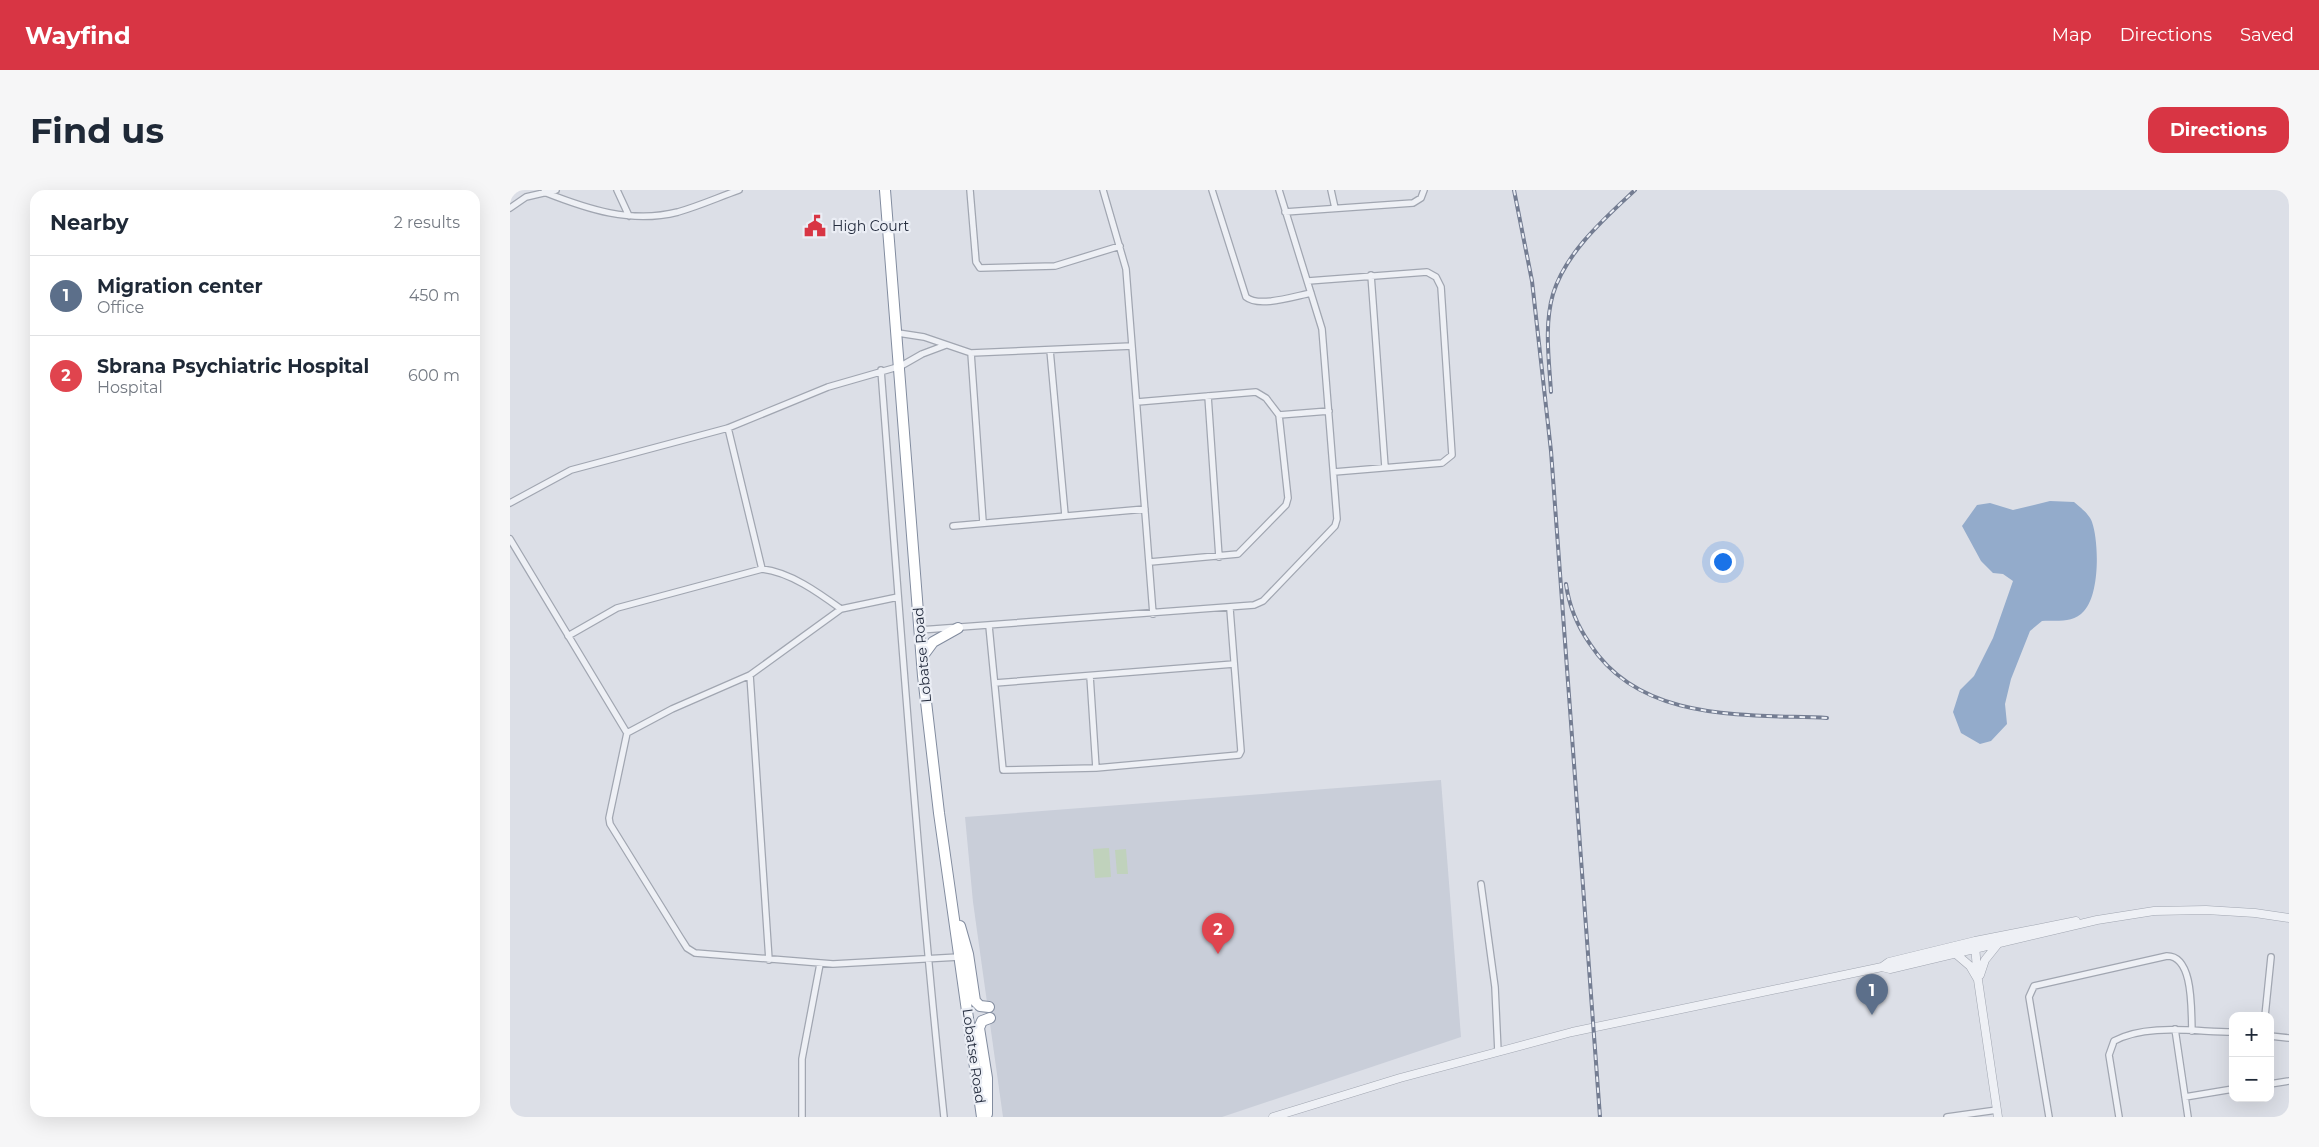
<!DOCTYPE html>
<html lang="en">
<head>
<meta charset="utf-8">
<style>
	:root { --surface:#fff; --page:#f6f6f7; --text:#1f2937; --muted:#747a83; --line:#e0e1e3; --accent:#d83544 }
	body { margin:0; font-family:Montserrat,sans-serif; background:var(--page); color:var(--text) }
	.controls { position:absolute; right:15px; bottom:15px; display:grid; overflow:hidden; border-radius:10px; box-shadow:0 5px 20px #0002 }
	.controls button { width:45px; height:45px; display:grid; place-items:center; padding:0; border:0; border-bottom:1px solid var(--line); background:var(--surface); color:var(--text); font:25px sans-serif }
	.you { position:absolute; left:1212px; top:371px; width:18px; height:18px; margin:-12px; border:4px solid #fff; border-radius:50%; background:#1a73e8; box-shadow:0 0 0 8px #1a73e833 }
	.badge { display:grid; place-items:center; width:32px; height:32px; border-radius:50%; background:var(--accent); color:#fff; font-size:16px; font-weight:700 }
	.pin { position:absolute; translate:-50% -41px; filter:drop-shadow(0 1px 2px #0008) }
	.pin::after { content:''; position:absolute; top:26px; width:18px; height:15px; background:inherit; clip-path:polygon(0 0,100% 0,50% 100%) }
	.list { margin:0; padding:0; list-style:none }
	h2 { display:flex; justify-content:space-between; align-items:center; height:65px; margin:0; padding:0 20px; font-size:21px }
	h2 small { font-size:16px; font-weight:400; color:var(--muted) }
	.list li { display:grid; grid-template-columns:32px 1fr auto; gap:15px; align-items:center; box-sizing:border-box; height:80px; padding:0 20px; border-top:1px solid var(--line) }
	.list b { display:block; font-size:19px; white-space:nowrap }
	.list p { margin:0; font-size:16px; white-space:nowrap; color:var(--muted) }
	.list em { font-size:16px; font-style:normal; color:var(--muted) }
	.map { position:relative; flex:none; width:1779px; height:927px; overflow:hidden; border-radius:15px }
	header { display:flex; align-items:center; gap:30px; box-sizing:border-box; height:70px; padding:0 25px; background:var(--accent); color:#fff }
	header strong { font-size:24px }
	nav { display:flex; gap:28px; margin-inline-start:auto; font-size:18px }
	.intro { display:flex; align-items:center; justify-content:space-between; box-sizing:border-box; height:120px; padding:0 30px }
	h1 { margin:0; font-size:35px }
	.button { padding:12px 22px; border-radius:15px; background:var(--accent); color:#fff; font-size:18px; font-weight:700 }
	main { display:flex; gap:30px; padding:0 30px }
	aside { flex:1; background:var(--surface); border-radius:15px; box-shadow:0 5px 20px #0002 }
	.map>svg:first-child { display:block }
</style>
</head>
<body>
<header>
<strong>Wayfind</strong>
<nav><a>Map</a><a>Directions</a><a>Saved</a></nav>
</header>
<div class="intro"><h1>Find us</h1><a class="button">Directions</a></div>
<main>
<aside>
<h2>Nearby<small>2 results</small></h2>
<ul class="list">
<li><span class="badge" style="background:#5c6f8a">1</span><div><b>Migration center</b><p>Office</p></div><em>450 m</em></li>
<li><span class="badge" style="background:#e0444e">2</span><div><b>Sbrana Psychiatric Hospital</b><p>Hospital</p></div><em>600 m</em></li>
</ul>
</aside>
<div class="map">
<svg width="1779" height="927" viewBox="0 0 1779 927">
	<rect width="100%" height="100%" fill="#dcdfe7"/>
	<!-- built -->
	<path fill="#c9ced9" d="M931,590l20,257 -239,80h-219l-30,-215 -8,-85z"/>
	<!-- park -->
	<path fill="#c0d2bc" d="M599,658l2,29 -16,1 -2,-29z
		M616,659l2,25h-11l-2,-24z"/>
	<!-- water -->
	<path fill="#93abcb" d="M1540,311l24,1c6,5 16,13 18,20 7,20 8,72 -8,89 -11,13 -28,9 -42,10l-12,10 -19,48 -6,25 2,20 -16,17 -11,3 -19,-11 -8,-21 7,-22 14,-14 19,-38 20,-57 -10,-7 -10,-1 -12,-12 -19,-35 15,-21 13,-2 23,7z"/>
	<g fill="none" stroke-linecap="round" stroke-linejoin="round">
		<!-- minor casing -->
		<g stroke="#a1a6b1" stroke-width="8">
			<path id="minor" d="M107,0l12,26
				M460,0l6,72 4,6 75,-2 65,-20
				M593,0l23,79 27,345
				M702,0l34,107c13,11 49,-1 65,-4
				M821,0l4,18
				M34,2c43,17 87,32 134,20 21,-6 41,-15 61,-22
				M0,18l16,-11 30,-7
				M775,22l128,-9 8,-5 3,-8
				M861,85l14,192
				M798,91l119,-9 9,5 5,10 11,168 -10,8 -108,9
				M388,143l26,4 47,16 161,-7
				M540,160l15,165
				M461,163l12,169
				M371,180c19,250 37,498 63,747
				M698,206l11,161
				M627,212l119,-10 10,6 13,17 9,83 -2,7 -48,49 -88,8
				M769,225l50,-4
				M218,238l34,141
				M0,313l61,-33 157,-42 100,-41 73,-21 21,-12 24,-9
				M443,336l192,-17
				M0,349l117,194
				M388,407l-57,12 -91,66 -78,34 -45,24 -18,85 1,6 70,113 7,11 8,5 138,11 126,-7
				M479,436l14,144 93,-2 143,-13 2,-4 -11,-142
				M410,440l334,-25 9,-4 72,-75 2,-7 -15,-190 -43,-139
				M58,446l49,-28 145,-39c28,3 57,24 79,40
				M240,485l19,285
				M580,486l6,92
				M485,493l239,-19
				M971,694l14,103 3,65
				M1755,826l6,-59
				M1665,839l13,88
				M1760,846l19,2
				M1760,894l19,-3
				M1675,907l48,-8
				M292,927v-58l18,-95
				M1437,927l50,-7
				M1539,927l-20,-120 5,-11 133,-30c27,0 24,55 25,75
				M1609,927l-10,-62 5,-14c33,-18 82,-9 119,-9"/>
		</g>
		<!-- tertiary casing -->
		<g stroke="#a1a6b1" stroke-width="9">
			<path id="tertiary" d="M1465,756l3,34 20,137
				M1446,764l14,12 7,12
				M1372,777l7,-5 86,-21 101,-20
				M1470,785l5,-15 12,-15
				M763,927l127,-39 172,-46 310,-65 8,2 207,-49 57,-9 52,-1 49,3 34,5"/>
		</g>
		<!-- trunk casing -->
		<g stroke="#828c9f" stroke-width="12">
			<path id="trunk" d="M375,0l38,486 16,137 43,304
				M412,467l11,-15 25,-14
				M450,736l8,28 7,47 5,5 9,1
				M477,924v-36l-8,-50 3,-7 8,-3"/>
		</g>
		<!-- minor -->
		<use href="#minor" stroke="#eef0f5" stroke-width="5.5"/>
		<!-- tertiary -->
		<use href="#tertiary" stroke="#eef0f5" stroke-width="8"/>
		<!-- trunk -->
		<use href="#trunk" stroke="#fff" stroke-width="10"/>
		<!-- rail casing -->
		<g stroke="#747d92" stroke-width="4">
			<path id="rail" d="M1004,0l18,91 19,170 49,666
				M1041,202c-2,-32 -7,-67 2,-98 13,-42 51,-75 82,-104
				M1056,394c3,22 12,43 24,60 51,79 155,70 237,74"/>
		</g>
		<!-- rail -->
		<use href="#rail" stroke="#ebeef5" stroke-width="2" stroke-dasharray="5.5" stroke-linecap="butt"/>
	</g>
	<!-- icons -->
	<defs>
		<g id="civic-bare" transform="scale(1.725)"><path d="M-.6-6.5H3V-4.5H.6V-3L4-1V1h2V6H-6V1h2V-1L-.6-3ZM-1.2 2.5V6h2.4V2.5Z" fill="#d83544" stroke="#ebeef5" stroke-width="2.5" paint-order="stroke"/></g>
	</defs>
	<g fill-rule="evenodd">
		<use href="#civic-bare" x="305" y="36"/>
	</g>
	<g text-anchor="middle" stroke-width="4.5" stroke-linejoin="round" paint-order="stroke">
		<!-- poi labels -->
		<g font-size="14" fill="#242c3e" stroke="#ebeef5" text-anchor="start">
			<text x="322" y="41">High Court</text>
		</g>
		<!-- street labels -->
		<g font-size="14" fill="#242c3e" stroke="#ebeef5">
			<text transform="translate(412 465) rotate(-95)" y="5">Lobatse Road</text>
			<text transform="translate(464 866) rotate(82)" y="5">Lobatse Road</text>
		</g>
	</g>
</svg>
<div class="controls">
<button>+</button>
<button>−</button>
</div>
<div class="you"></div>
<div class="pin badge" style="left:1362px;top:825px;background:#5c6f8a">1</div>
<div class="pin badge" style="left:708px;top:764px;background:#e0444e">2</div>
</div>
</main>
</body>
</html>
